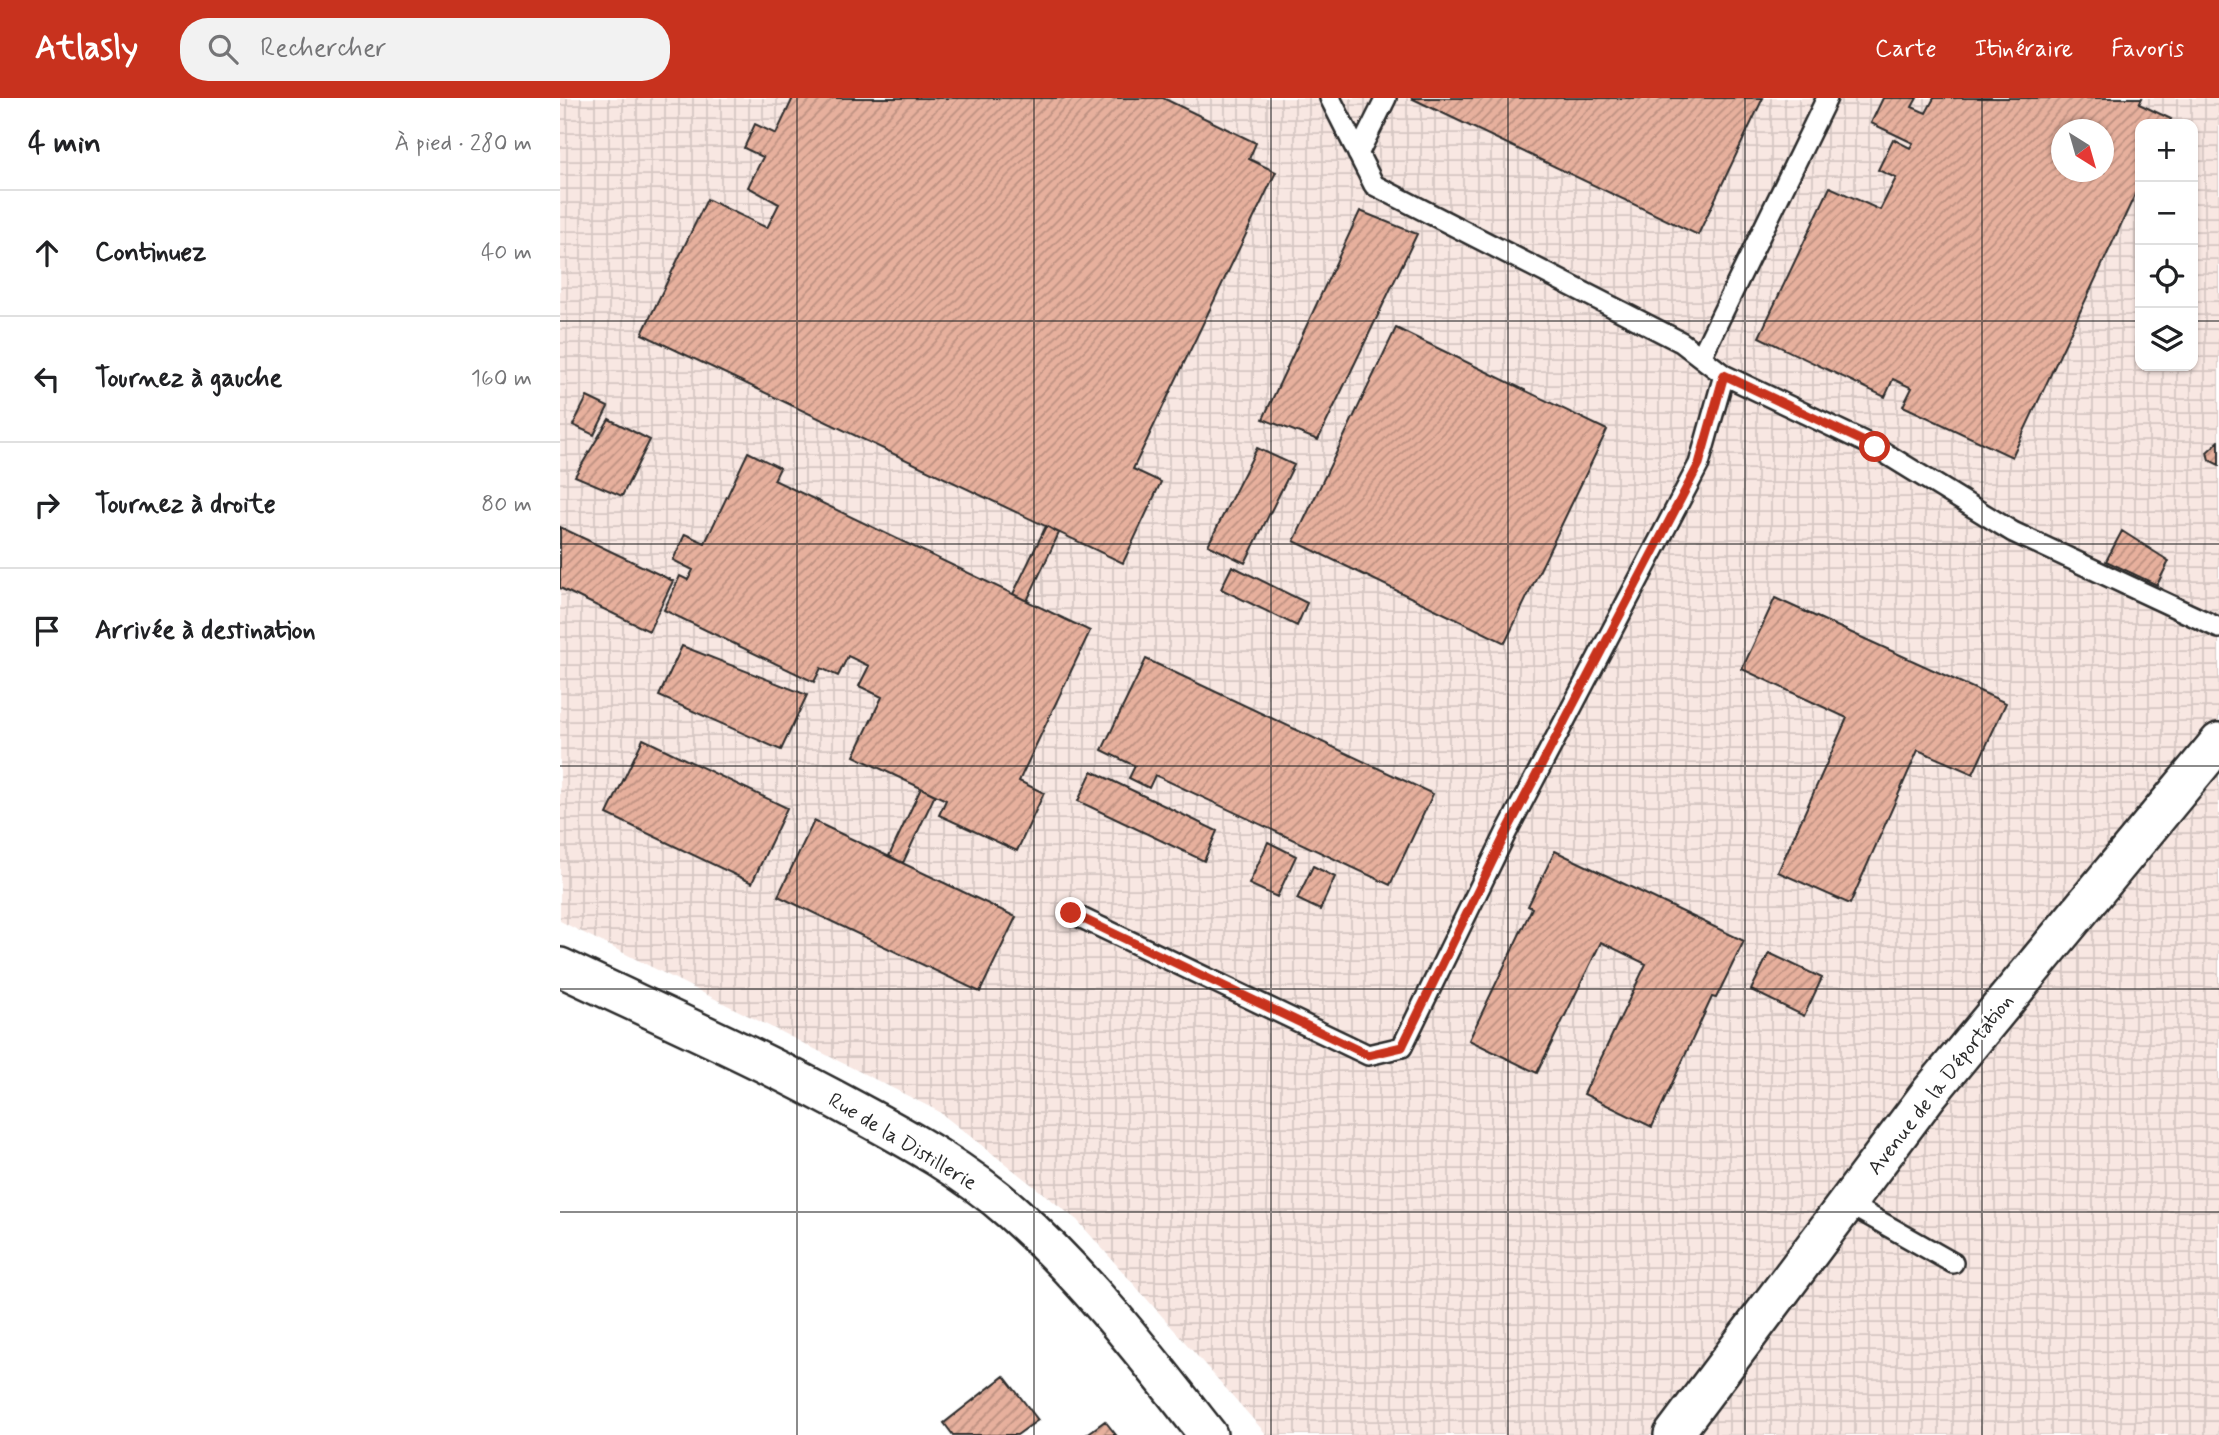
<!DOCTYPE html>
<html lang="fr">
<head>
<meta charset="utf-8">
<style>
	:root { --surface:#fff; --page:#f2f2f2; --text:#202124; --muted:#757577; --line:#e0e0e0; --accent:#c8321e }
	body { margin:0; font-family:Mynerve,sans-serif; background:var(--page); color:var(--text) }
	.controls { position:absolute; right:21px; top:21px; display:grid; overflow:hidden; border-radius:14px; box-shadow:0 2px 5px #0004 }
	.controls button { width:63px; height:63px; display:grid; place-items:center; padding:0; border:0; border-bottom:2px solid var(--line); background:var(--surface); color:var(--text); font:35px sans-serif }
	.compass { position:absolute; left:1491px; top:21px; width:63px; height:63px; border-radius:50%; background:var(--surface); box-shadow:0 2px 5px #0004; rotate:143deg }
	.stop { position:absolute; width:21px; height:21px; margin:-16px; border:5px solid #c8321e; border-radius:50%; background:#fff }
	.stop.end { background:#c8321e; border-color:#fff; box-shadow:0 2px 7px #0008 }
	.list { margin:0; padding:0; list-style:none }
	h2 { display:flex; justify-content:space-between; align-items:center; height:91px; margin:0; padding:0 28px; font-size:30px }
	h2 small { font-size:23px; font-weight:400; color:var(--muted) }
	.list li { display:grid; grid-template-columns:46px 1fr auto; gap:21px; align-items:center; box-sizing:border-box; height:126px; padding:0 28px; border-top:2px solid var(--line) }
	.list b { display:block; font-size:26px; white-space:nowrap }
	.list em { font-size:23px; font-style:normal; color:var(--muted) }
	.icon { flex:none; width:38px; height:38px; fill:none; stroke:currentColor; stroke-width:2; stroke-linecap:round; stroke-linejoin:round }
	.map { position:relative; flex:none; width:1659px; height:1337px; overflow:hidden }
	header { display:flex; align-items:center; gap:42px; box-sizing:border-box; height:98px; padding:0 35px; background:var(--accent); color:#fff }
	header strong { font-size:33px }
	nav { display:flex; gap:38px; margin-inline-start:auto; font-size:24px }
	.search { width:490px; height:63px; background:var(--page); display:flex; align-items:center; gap:18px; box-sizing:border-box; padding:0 24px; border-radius:28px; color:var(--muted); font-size:26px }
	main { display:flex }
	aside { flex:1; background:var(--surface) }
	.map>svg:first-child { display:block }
</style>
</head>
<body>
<header>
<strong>Atlasly</strong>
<div class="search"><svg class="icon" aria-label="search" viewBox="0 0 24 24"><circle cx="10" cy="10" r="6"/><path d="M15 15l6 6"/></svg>Rechercher</div>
<nav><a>Carte</a><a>Itinéraire</a><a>Favoris</a></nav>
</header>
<main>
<aside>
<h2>4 min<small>À pied · 280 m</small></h2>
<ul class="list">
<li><svg class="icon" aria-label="ahead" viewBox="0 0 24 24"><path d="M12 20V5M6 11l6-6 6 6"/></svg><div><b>Continuez</b></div><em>40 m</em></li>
<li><svg class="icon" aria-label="left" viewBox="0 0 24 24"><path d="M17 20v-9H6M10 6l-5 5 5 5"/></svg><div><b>Tournez à gauche</b></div><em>160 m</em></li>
<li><svg class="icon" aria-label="right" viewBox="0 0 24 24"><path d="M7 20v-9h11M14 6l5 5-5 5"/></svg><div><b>Tournez à droite</b></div><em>80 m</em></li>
<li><svg class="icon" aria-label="arrive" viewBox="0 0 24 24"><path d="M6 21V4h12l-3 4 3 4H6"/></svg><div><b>Arrivée à destination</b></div></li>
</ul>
</aside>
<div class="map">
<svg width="1659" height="1337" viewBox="0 0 1659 1337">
	<defs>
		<pattern id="industrial-grid" width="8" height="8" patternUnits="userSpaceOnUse" patternTransform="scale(1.75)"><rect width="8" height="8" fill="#f8e7e2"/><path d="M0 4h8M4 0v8" fill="none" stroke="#d5c6c2"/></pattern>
		<pattern id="building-hatch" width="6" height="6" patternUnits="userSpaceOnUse" patternTransform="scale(1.75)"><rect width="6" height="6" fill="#e7b09d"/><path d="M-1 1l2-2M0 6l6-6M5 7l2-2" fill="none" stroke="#bb8f80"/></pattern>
	</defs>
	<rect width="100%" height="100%" fill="#fff"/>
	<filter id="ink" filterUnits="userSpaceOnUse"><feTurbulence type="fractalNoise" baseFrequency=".0143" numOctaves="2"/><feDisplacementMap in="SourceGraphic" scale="14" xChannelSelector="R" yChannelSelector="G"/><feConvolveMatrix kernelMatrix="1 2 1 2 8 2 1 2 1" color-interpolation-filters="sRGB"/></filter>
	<g filter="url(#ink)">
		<!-- industrial -->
		<path fill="url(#industrial-grid)" fill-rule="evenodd" d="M0,0h1659v1337h-952l-190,-215 -139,-109 -378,-190zM1580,26h53v242h-53zM1502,32h42v42h-42z"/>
		<!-- building -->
		<path fill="url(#building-hatch)" stroke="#2b2b2b" stroke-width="2" fill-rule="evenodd" d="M233,0h370l93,45 -7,16 27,13 -143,297 28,13 -38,81 -481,-229 65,-135 60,29 12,-24 -31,-17 15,-30 -19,-9 11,-24 21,10z
			M851,0h352l-65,137z
			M1323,0h34l-5,9 14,6 8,-15h208l-3,6 32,15 -3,5h-28v60l-128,273 -109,-51 9,-18 -19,-9 -8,18 -126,-60 71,-150 50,23 16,-32 -18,-8 15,-31 17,9 3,-5 -42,-20zM1502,32h42v42h-42z
			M800,113l57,23 -99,206 -55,-21z
			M836,230l211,102 -102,213 -211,-102z
			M27,299l21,10 -14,28 -21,-10z
			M49,321l41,21 -28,56 -47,-20z
			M1659,343v24l-10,-5 -2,-8z
			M697,350l37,17 -49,98 -37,-18z
			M188,354l32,16 -6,12 316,151 -71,150 25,12 -27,58 -78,-36 7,-15 -92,-44 28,-59 -23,-11 10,-20 -21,-10 -10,20 -17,-8 -7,14 -150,-72 16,-34 8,4 5,-10 -20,-10 12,-26 20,9z
			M486,428l13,7 -32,68 -14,-7z
			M0,429l113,54 -24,50 -89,-43z
			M1562,433l47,30 -12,24 -51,-24z
			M672,468l75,37 -10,23 -76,-37z
			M1215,500l231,105 -33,71 -55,-24 -68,154 -72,-32 69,-154 -105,-49z
			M122,548l125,49 -26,55 -122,-54z
			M586,561l287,135 -43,91 -235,-110 -6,13 -20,-10 6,-12 -33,-16z
			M83,641l144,69 -35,75 -145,-69z
			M532,673l125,60 -13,30 -126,-60z
			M361,690l14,7 -32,68 -14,-7z
			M254,723l202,96 -36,75 -202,-96z
			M708,744l28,14 -19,41 -28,-13z
			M995,753l189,90 -28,57 -4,-1 -60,130 -68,-33 62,-130 -45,-22 -64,131 -68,-33 63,-132 -4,-2z
			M753,768l22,11 -15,33 -23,-11z
			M1209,855l53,25 -18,38 -53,-26z
			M444,1278l34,44 -21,15h-64l-9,-12z
			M545,1323l11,14h-30z"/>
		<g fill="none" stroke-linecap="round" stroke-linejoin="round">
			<!-- service casing -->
			<g stroke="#2b2b2b" stroke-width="24">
				<path id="service" d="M770,0l44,87 307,157 43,33 151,72 138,85 206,96
					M798,56l28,-56
					M1141,259l126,-259
					M511,815l297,142 34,-8 104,-214 193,-369 25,-89
					M1287,1105l106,60"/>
			</g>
			<!-- minor casing -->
			<g stroke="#2b2b2b" stroke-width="42">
				<path id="minor" d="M0,869c99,47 200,91 296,144 54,29 110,60 156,101 74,66 135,145 196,223
					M1113,1337l255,-340 291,-353"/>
			</g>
			<!-- service -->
			<use href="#service" stroke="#fff" stroke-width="19"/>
			<!-- minor -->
			<use href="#minor" stroke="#fff" stroke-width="37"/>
		</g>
	</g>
	<g fill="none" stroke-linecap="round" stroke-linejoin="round" filter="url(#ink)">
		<!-- route -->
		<path stroke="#c8321e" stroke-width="9" d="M511,815l297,142 34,-8 104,-214 193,-369 25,-89 151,72"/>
	</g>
	<!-- grid -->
	<path fill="none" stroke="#2b2b2b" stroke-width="2" stroke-opacity="0.55" d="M237,0v1337M474,0v1337M711,0v1337M948,0v1337M1185,0v1337M1422,0v1337M0,223h1580M1633,223h26M0,446h1659M0,668h1659M0,891h1659M0,1114h1659"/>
	<g text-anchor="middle" stroke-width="5" stroke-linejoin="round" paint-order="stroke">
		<!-- street labels -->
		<g font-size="21" fill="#2b2b2b" stroke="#fff">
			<text transform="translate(1380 986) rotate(-52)" y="7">Avenue de la Déportation</text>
			<text transform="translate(343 1043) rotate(31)" y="7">Rue de la Distillerie</text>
		</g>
	</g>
</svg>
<div class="controls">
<button>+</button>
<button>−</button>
<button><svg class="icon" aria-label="locate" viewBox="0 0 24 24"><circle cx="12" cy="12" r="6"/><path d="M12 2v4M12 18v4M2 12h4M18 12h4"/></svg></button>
<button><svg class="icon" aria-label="layers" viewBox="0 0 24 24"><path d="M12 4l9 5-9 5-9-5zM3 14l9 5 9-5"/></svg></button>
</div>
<svg class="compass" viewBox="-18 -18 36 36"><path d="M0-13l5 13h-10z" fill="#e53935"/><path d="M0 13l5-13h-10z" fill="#757577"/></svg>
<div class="stop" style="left:1315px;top:349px"></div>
<div class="stop end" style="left:511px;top:815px"></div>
</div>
</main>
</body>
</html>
